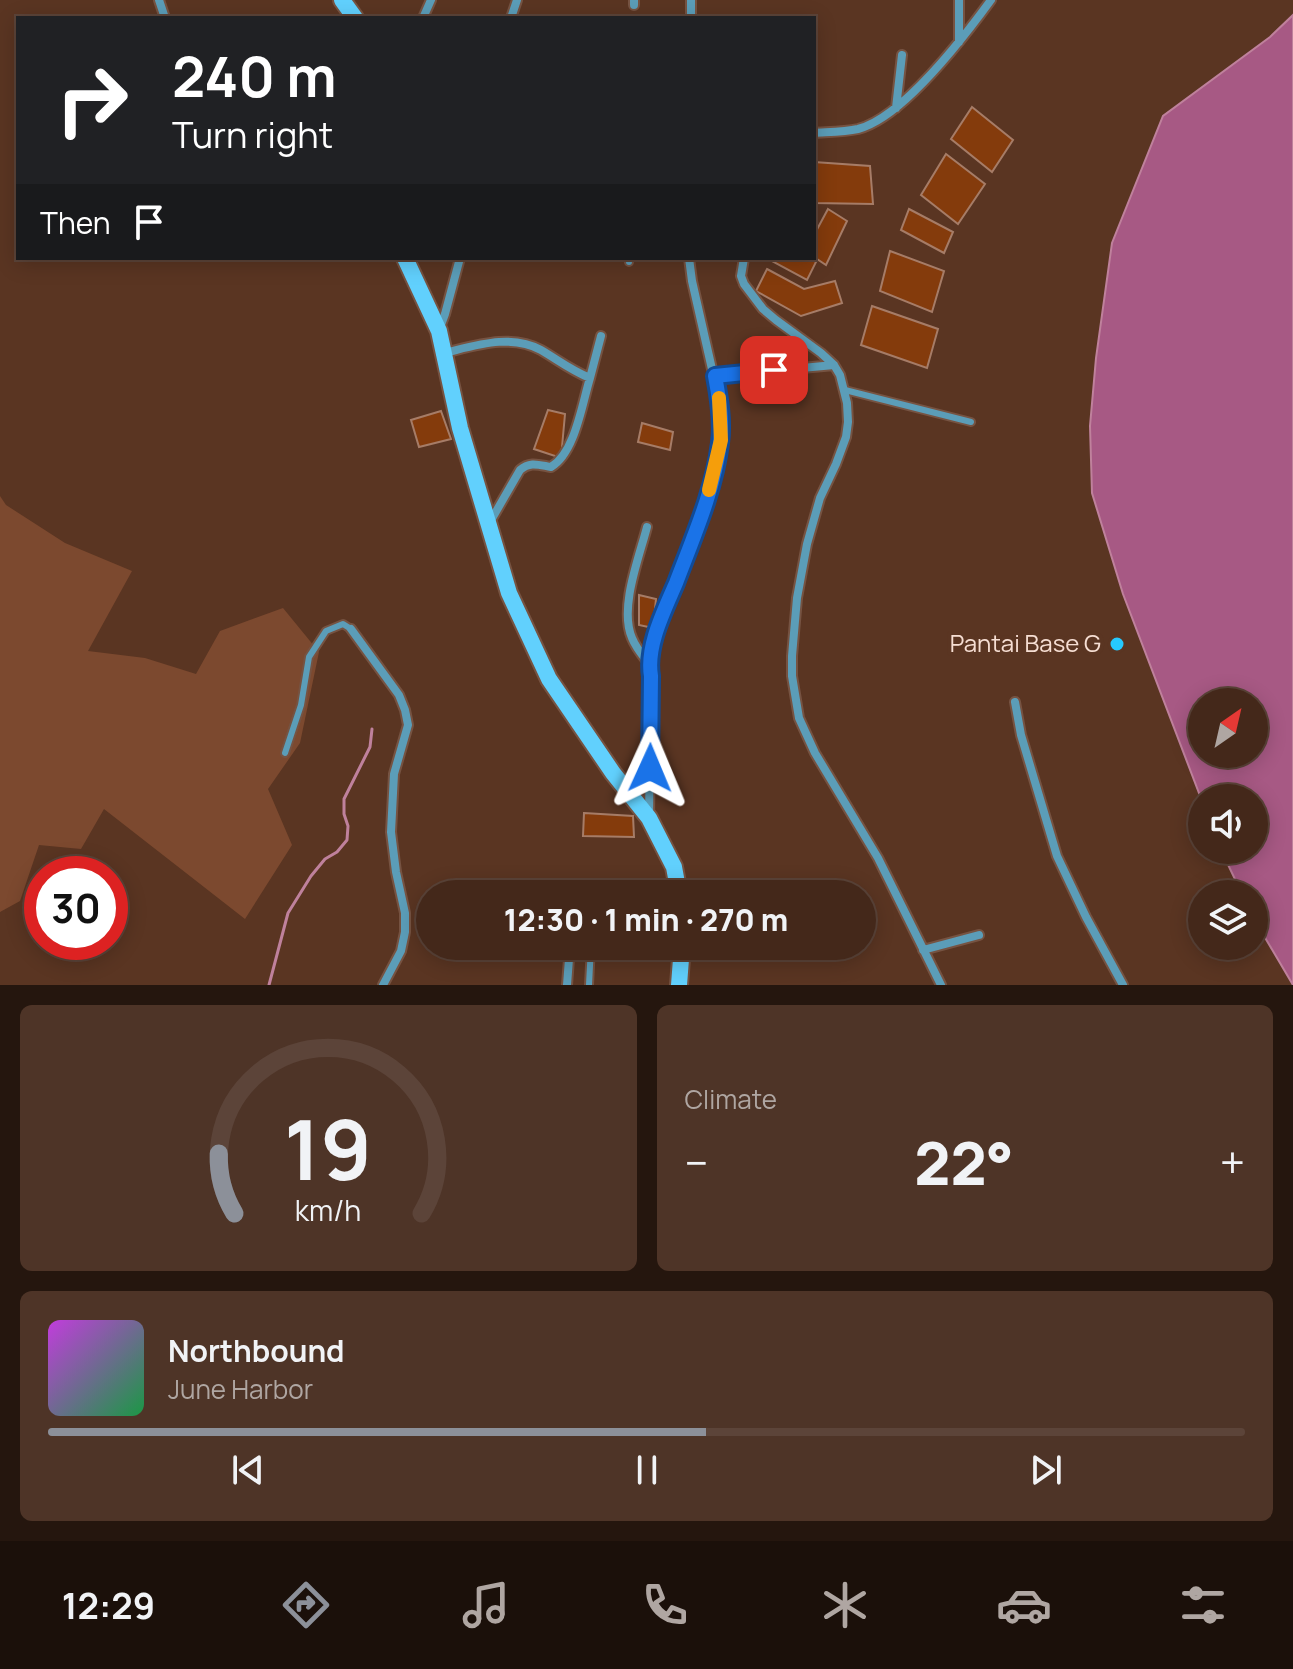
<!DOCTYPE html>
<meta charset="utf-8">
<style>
:root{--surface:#44281a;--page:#4e3427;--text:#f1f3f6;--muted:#afa6a2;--line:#5c4439;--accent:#8c9099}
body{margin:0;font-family:Manrope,sans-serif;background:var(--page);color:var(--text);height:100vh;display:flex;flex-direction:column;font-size:30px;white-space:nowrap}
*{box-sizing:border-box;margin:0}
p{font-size:26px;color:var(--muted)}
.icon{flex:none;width:44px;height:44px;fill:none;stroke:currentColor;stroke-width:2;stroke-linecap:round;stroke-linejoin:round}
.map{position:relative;height:985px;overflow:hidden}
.details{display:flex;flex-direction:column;gap:20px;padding:20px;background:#25160e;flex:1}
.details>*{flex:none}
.banner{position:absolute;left:16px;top:16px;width:800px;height:244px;border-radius:0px;box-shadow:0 4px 20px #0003,0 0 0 2px var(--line);background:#202124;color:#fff;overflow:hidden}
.needle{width:52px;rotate:34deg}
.tools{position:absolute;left:1188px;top:688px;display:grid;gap:16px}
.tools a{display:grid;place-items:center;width:80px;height:80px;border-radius:50%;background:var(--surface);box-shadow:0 4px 20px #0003,0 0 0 2px var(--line);font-size:40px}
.speed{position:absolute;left:24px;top:856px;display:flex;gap:16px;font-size:40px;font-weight:700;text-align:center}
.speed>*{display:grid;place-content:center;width:104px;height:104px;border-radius:50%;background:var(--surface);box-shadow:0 4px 20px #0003,0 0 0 2px var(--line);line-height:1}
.speed .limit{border:12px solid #d22;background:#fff;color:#111}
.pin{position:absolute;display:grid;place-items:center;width:68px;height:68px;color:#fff;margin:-34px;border-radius:16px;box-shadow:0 4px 12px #0006}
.me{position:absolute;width:88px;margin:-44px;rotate:1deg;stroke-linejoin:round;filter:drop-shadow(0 0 6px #0008)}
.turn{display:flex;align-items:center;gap:28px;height:168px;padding:0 24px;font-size:36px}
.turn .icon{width:104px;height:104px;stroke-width:2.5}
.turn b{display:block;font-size:56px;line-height:68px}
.then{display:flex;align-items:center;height:76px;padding:0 24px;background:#0003;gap:16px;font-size:30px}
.big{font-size:60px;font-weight:800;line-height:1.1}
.details .card{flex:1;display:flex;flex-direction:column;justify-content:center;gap:12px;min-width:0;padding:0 28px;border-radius:12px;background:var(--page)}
.details .dial{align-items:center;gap:0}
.dial svg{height:208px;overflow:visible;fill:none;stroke:var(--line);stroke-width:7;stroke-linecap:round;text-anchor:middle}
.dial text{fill:var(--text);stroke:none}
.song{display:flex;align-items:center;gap:24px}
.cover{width:96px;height:96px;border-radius:12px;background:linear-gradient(135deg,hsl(290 70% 55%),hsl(140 70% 35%))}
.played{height:8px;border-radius:4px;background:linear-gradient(90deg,var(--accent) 55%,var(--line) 55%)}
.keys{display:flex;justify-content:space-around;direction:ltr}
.heat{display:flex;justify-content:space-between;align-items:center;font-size:44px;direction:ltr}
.details .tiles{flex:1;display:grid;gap:20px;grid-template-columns:1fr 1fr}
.card:last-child{grid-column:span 2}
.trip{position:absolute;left:416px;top:880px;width:460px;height:80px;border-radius:40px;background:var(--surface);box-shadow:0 4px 20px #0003,0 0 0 2px var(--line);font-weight:800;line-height:80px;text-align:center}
.tabs{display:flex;height:128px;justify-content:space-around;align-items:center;background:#1b100a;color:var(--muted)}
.tabs .icon{width:56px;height:56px}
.tabs .current{color:var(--accent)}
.tabs b{font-size:36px;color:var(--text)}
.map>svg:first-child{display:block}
</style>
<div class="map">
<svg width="1293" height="985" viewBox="0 0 1293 985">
<rect width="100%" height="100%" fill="#5a3522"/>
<!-- green -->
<path fill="#7c492f" d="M0,496L6,505L65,543L132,571L88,651L145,658L196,674L220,631L283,608L319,652L300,743L268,789L292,845L245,919L104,809L81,849L39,845L20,901L0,912Z"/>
<!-- water -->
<path fill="#a75984" stroke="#bf819c" stroke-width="2" fill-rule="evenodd" d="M1293,15V985L1254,919V894H1242L1221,850H1254V798H1202V801L1123,594L1092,493L1090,426L1096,358L1112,243L1163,116L1270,37ZM1202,702H1254V754H1202Z"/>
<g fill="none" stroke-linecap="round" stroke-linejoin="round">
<!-- stream -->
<path stroke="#bf819c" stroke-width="3" d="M269,985L288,913L311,876L325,859L337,852L347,840L348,826L344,814V799L370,747L372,729"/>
</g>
<!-- building -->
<path fill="#843b0c" stroke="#a67c67" stroke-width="2" d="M972,107L1013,140L992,172L951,139Z
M946,154L985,184L958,224L921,195Z
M814,162L870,166L873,204L814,203Z
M828,209L847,221L826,265L814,257V235Z
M909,209L953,232L944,253L901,230Z
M890,251L944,271L932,312L880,291Z
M768,258H809L816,262L807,280L768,259Z
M767,269L804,289L835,281L842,303L801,316L756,291Z
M872,306L938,329L927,368L861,345Z
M548,410L565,414L561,458L534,449Z
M441,411L451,439L419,447L411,420Z
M642,423L673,432L670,450L638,442Z
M639,595L656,599L653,628L639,625Z
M584,813L633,816L634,837L583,836Z"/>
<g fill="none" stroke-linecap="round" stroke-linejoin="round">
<!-- lane casing -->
<g stroke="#765342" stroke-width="10">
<path id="lane" d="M629,258V262
M845,390L971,422
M285,753L301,705L309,657L326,631L343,624L351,629
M589,985L591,946"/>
</g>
<!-- street casing -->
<g stroke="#765342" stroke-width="12">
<path id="street" d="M159,0L165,18
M634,0V5
M691,0V18
M423,18L431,0
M511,18L517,0
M959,42V0
M896,108L902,55
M814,133C828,132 844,132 858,129C902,118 964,37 991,0
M744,258L741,276L744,284L763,309L776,320L821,353L834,365L840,375L847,403L848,422L846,437L836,464L820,498L807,544L797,598L792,656V676L799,718L815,753L878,858L941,985
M439,330L445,314L460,258
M444,353C474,346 511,333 541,350C558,360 572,371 590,378L601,336
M715,376L834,365
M490,522L520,470C530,461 539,465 551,467C575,453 582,404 590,378
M647,527C639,558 619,608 632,638C636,648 643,656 649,664
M351,629L399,695L405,710L408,725L394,774L391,832L396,872L405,913V932L401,951L383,985
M1015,702L1021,735L1057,856L1086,917L1123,985
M649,817L651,676L649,664L656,635L704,506L721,440L719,400L692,281L689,258
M923,950L979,935
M567,985L570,946"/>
</g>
<!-- secondary casing -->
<g stroke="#765342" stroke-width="20">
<path id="secondary" d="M342,0L355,18
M405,258L439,331L460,428L509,593L549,679L613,773L649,818L674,867L679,894
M679,985L682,946"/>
</g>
<!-- lane -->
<use href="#lane" stroke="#5b9db8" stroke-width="6"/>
<!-- street -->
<use href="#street" stroke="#5b9db8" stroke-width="8"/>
<!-- secondary -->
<use href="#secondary" stroke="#61d0fd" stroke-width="16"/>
</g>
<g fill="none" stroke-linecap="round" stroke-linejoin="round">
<!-- route casing -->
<g stroke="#114b97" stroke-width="20">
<path id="route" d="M650,768L651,676C646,646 664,611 676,583C693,538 714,491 720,443C723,421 719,397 715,376L774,370"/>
</g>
<!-- route -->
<use href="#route" stroke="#1a73e8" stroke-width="14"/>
<!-- slow -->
<path stroke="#f59e0b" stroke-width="14" d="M709,490L721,440L719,398"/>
</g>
<!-- markers -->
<circle fill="#26c9fe" stroke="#5a3522" stroke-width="3" cx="1117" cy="644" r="8"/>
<g text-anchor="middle" stroke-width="8" stroke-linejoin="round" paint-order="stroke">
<!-- poi labels -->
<g font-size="24" fill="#f6ded3" stroke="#5a3522" text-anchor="end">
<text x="1101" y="652">Pantai Base G</text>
</g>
</g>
</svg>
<div class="tools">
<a><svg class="needle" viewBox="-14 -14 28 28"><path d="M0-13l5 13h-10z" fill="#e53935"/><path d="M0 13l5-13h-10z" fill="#afa6a2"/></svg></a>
<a><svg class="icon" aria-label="sound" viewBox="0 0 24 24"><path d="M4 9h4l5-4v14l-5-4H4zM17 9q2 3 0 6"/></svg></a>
<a><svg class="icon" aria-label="layers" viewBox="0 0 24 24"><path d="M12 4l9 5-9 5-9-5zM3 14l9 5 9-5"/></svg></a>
</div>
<div class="speed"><div class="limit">30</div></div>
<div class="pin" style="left:774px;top:370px;background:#d93025"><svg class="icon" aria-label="arrive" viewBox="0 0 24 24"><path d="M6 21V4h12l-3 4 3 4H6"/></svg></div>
<svg class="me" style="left:650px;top:768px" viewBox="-20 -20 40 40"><path d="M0-17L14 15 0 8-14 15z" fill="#1a73e8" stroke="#fff" stroke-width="4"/></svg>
<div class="trip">12:30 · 1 min · 270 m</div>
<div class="banner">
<div class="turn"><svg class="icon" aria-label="right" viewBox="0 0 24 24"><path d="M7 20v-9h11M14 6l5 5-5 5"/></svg><div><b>240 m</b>Turn right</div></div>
<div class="then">Then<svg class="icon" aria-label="arrive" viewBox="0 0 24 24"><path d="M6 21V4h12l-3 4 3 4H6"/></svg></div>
</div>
</div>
<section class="details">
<div class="tiles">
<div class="card dial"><svg viewBox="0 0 100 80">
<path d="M14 69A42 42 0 1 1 86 69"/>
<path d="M14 69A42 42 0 0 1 8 46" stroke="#8c9099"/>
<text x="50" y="56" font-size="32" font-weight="700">19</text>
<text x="50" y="72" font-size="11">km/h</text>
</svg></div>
<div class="card"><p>Climate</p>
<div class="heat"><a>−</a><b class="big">22°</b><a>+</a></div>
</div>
<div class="card">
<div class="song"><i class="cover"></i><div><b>Northbound</b><p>June Harbor</p></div></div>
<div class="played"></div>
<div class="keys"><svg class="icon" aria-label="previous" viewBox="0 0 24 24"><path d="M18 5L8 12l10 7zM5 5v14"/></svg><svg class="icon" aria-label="pause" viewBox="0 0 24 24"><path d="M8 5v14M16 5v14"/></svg><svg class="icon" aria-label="next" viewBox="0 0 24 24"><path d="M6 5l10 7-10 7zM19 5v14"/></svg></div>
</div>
</div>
</section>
<nav class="tabs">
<b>12:29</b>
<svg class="icon current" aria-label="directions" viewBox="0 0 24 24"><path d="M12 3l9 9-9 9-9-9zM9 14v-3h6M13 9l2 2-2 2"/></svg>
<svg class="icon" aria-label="music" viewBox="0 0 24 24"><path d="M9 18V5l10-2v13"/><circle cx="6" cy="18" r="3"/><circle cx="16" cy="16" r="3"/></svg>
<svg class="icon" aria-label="phone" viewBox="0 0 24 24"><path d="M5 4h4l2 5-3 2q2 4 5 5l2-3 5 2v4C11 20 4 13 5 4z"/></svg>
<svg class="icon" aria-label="climate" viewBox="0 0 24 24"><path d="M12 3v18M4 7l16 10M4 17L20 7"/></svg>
<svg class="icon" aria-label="car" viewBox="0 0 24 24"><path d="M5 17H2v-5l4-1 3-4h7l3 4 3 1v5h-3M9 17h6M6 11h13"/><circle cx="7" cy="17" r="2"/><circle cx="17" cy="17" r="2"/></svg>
<svg class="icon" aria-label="filters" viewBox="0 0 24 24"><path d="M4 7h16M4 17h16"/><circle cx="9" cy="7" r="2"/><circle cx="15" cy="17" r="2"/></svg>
</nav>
